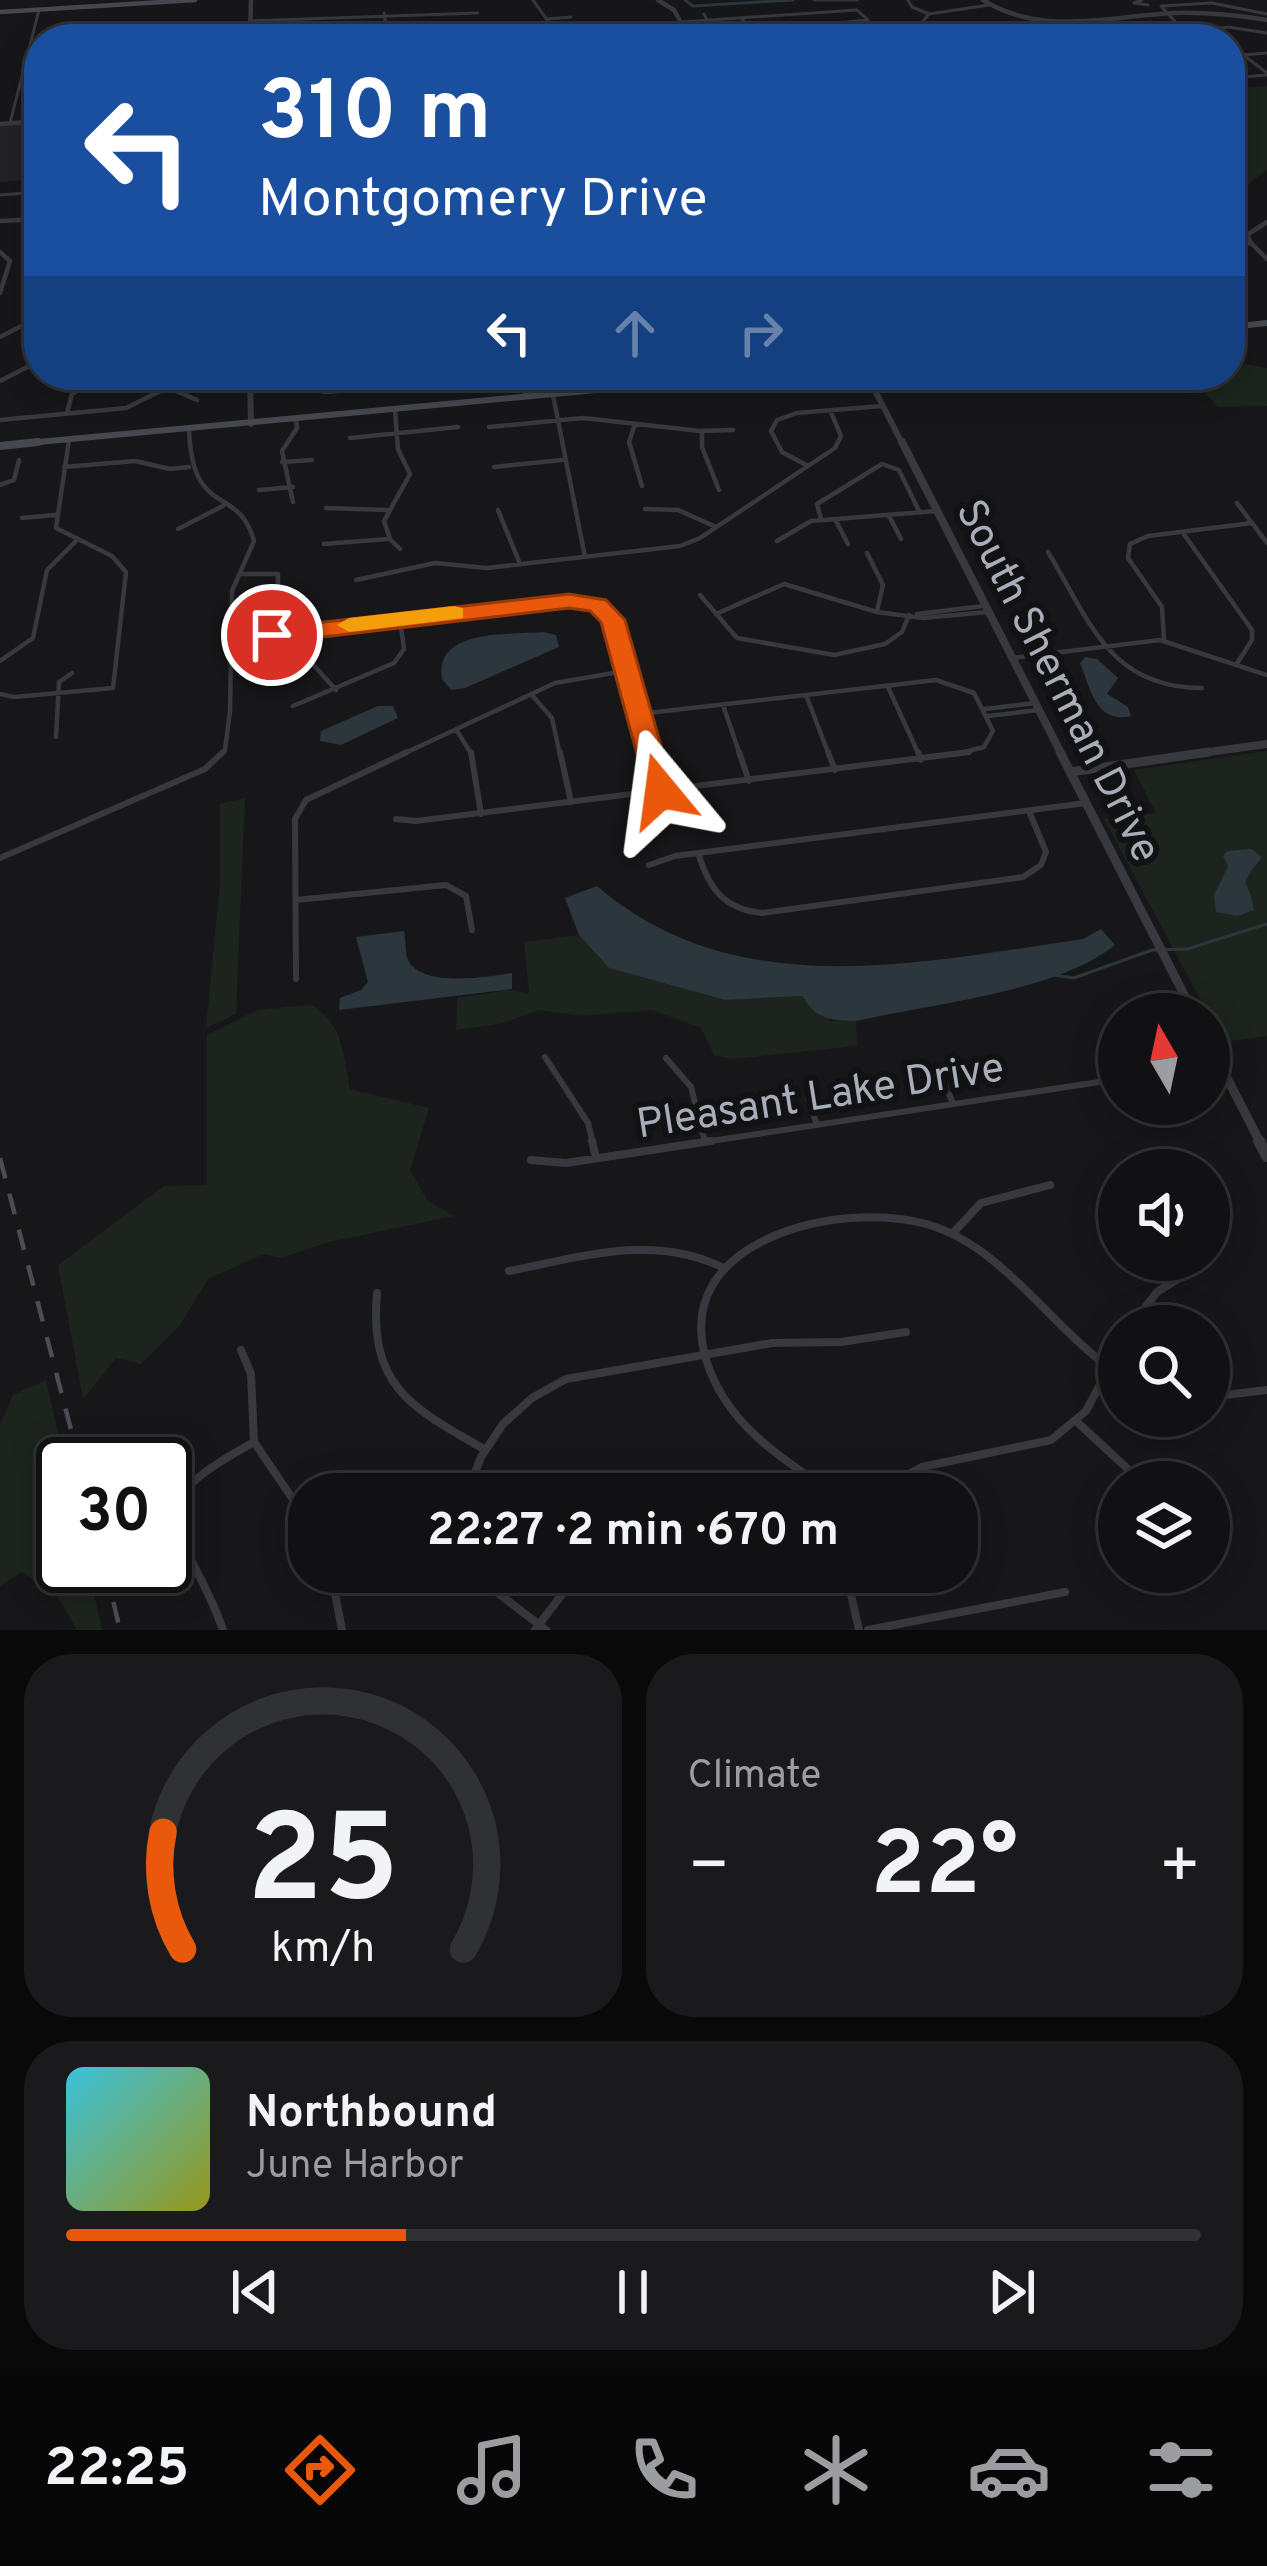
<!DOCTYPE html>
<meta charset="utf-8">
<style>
:root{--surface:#111113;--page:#1a1a1c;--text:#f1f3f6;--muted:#9c9da0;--line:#303133;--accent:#ea580c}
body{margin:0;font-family:Overpass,sans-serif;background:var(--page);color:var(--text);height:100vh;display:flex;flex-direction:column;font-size:45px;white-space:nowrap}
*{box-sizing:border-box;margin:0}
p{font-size:39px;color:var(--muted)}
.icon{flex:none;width:66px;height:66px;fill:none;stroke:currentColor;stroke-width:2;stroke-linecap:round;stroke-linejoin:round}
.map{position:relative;height:1630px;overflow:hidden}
.panel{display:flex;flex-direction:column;gap:24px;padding:24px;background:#09090a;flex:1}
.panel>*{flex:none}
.top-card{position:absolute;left:24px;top:24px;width:1221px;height:366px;border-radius:48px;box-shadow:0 6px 30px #0003,0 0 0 3px var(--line);background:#1a4fa0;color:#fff;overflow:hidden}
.needle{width:78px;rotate:351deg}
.fabs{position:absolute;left:1098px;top:993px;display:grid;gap:24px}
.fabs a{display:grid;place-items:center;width:132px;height:132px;border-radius:50%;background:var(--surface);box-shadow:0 6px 30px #0003,0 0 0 3px var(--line);font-size:60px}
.speed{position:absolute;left:36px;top:1437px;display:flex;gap:24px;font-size:60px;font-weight:700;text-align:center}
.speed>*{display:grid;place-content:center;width:156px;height:156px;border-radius:50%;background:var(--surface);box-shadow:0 6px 30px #0003,0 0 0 3px var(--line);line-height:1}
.speed .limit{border:6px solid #111;border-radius:18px;background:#fff;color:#111}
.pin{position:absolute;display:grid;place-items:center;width:102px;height:102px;color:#fff;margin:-51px;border:6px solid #fff;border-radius:50%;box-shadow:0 3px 12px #0007}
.me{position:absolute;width:132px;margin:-66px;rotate:344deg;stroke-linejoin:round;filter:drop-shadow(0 0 9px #0008)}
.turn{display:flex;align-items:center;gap:42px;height:252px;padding:0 36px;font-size:54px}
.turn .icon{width:156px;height:156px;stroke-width:2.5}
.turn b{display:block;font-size:84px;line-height:102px}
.lanes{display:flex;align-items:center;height:114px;padding:0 36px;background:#0003;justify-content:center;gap:60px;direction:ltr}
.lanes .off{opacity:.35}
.big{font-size:90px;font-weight:700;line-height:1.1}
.panel .card{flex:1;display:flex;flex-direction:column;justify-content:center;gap:18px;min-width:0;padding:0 42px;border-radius:48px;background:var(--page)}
.panel .dial{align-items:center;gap:0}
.dial svg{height:312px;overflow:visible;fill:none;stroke:var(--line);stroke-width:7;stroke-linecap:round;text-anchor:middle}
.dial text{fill:var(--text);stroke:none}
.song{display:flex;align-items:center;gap:36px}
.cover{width:144px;height:144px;border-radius:18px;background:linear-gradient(135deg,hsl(190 70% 55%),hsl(60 70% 35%))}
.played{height:12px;border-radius:6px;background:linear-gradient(90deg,var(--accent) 30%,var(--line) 30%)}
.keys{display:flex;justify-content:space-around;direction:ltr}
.heat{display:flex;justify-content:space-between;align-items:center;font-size:66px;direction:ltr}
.panel .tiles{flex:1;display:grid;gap:24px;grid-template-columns:1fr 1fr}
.card:last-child{grid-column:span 2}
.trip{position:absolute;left:288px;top:1473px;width:690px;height:120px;border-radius:48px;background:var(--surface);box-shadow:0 6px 30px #0003,0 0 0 3px var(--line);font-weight:700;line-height:120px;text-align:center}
.tabs{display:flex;height:192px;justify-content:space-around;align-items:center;background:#070708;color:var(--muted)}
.tabs .icon{width:84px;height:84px}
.tabs .active{color:var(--accent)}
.tabs b{font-size:54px;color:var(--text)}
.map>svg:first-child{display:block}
</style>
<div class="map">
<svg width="1267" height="1630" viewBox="0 0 1267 1630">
<rect width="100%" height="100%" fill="#171719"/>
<!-- built -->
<path fill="#232326" d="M36,123L24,180L0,182V126Z"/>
<!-- green -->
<path fill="#1c241d" d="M1267,86V170L1230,197V89Z
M1230,361L1267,368V406L1218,407L1189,375H1230Z
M1267,751V1036L1223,1042L1104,819L1156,813L1134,770Z
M245,798L236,1014L206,1028L220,882V804Z
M579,935L609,968L725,1000L804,996L831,1021H856L857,1046L732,1059L714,1055L701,1028L652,1010L581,1016L539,1010L500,1024L456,1030L457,998L507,990L529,993L524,942Z
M310,1005C343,1021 343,1055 350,1089L429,1108L410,1170L428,1201L454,1216L329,1242L281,1258L264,1254L208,1279L180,1325L141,1364L116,1358L83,1399L58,1265L164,1186L207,1185V1035L257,1010Z
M46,1380L65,1464L63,1566H88L102,1630H77L56,1594L21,1572L0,1586V1425L13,1395Z"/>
<!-- water -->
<path fill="#2c373d" d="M544,632L556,635L559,647L465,688L451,690L442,679C433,628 512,635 544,632Z
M1085,657L1097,659L1118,678L1107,694L1128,707L1131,716C1096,724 1091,690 1080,663Z
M378,706H393L398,718L341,745L320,741L321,731Z
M1251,849L1262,857C1236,892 1248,873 1254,910L1238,916L1216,912L1214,895L1228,866L1223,856L1227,851Z
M597,886C735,1005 918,963 1083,939L1101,929L1115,945C1057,992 931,1004 856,1021C833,1021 814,1019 803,996L725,1000L609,968L579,935L565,898Z
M404,931C406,939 405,953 408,960C421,988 490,977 512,973V989L339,1010L340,998L361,990L368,982L356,937Z"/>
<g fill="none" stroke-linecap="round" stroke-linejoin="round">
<!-- stream -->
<path stroke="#2c373d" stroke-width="3" d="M685,0L693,6L793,0
M814,0H857
M1054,975L1074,978L1152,950L1187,949L1267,924"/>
<!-- minor-far3 -->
<path stroke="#38393e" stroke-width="3" d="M533,0L550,24L578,39
M908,0L912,7L929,14
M1142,0L1134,3L1148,5
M384,13L388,39
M704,14L716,36
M929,14L989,5
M929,14L923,21L937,39
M741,18L748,26L764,30L868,20
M546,19L571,17
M250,21L478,13
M681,22L857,10L868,20
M1201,31L1228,27L1267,33
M904,33L1008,29L1096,39
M160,39L250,33
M394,39L412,38
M848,39L870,36
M1218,39L1178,25L1161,6L1212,3L1267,14
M1230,45L1267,73
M1230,56L1267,53
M1230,78L1267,75
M10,123L39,10
M0,195L39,192"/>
<!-- minor-far2 -->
<path stroke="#38393e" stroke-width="4.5" d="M0,221L39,219
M1251,243L1247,235L1267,222
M1251,243L1267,259
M1230,244L1251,243
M0,252L10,261L0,293
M1230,304L1245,301
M0,337L39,317
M296,375L303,387L326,392L512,375
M520,375L526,397
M0,381L39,361
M169,388L197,400
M553,395L585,557
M395,410L398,449L410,474L384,521L390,539L400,549
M67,413L72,394L103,375
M0,420L126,408L193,375
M635,424L629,442L642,486
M489,427L583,418L700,431L733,430
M189,429C192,520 238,483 254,541L232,591L230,711L225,750L219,755
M702,431V447L719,490
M350,438L458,427
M282,462L312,460
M808,466L782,452L771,431L777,420L797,413L882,406
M64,467L135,461L170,469L189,467
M494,467L562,460
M0,485L14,480L19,460
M259,490L293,487
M293,502L282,451L297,428L296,419
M1237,503L1267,543
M326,508L387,510
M645,509L678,510L716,527
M498,510L520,564
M889,516L901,539
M22,518L55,515
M821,519L817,504L882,464L899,470L920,513
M836,521L848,544
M178,529L223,506
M1183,533L1252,630V640L1236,665
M777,541L811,521L936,511
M324,544L388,539
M1048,552C1090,621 1109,688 1202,688
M867,553L883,585L877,611
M239,574H278V604
M356,580L435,563L487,568L680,546L700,538L835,448L841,436L830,410
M700,595L737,638L834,655L885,644L902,632L909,615
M716,614L784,584L877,612L923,618L987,612
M917,614L984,606
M305,630L309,660L336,690
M264,638L567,601L597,605L613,620L651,755
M1164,640L1162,607L1128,558L1130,544L1148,536L1252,523
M1012,658L1160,640L1267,675
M0,661L33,638L47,570L76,541
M888,687L919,755
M0,694L14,697L113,688L126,572L112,556L56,528L69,440
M531,694L552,718L560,755
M806,695L829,755
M723,705L740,755
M293,706L394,663L404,649L400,619
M985,709L1035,703
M639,714L936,680L974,693L993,731L984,747L953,755
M988,716L1038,710
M456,729L472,755
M56,737L59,682L72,673
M401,755L555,683L625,671"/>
<!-- minor-far1 -->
<path stroke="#38393e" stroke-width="6" d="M471,752L481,814
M560,752L571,802
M650,752L661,791
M739,752L749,781
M828,752L835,770
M918,752L921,760
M396,819L416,821L969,752
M698,853C709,888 723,909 762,913L1023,877L1041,865L1046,852L1029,811
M0,858L205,769L223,752
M649,865L675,856L1086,803
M296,900L446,885L466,896L472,930
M296,979L295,819L306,800L407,752
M545,1057L588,1123L593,1144
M666,1058L691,1087L705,1142
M943,1078L953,1104
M808,1098L817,1125
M691,1144L1119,1079"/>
<!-- minor -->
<path stroke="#38393e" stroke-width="8" d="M592,1141L596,1158
M531,1160L566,1163L711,1141
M952,1234L981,1203L1050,1185
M509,1271C582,1257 654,1233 724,1268
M377,1293C369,1386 410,1407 484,1449
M1131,1326L1157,1292L1187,1273
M241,1350L251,1374L254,1442L309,1523
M1209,1397L1267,1390
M1077,1422L1142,1482
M467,1494L481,1457L503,1424L532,1398L566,1379L772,1343L841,1342L906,1332
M836,1494C782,1459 725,1424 706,1359C670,1239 841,1200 926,1224C1005,1246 1052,1331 1119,1374
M872,1494L922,1467L1051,1440L1086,1411L1119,1349
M331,1572L342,1630
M482,1572L499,1594L546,1630
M846,1572L859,1630
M223,1630C185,1520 122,1515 254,1442
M535,1630L579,1572
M868,1630L1065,1592"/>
<!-- tertiary-far4 -->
<path stroke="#38393e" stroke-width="4.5" d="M658,0L674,10L690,39
M983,0C1042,37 1109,16 1174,13C1205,12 1236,15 1267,20
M250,39L251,0
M0,124L39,121"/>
<!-- tertiary-far3 -->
<path stroke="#38393e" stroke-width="6" d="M250,375L251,424
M867,375L903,445"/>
<!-- tertiary-far2 -->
<path stroke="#38393e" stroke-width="8" d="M902,442L1062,755
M1187,755L1267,744"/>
<!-- tertiary-far1 -->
<path stroke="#38393e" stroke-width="9" d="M1060,752L1194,1014
M1070,772L1209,752
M1209,1043L1261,1144"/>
<!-- tertiary -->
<path stroke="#38393e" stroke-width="12" d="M1259,1141L1267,1156"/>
<!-- secondary-far2 -->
<path stroke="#45484e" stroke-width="4.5" d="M0,12L195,0"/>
<!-- secondary-far1 -->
<path stroke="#45484e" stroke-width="6" d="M1230,327L1267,323
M6,445L758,375"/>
<!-- secondary -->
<path stroke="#45484e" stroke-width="8" d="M0,446L38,442"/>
<!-- rail -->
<path stroke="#4a4d53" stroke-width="4.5" stroke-dasharray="21 16" stroke-linecap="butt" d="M0,1158L80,1464
M105,1566L120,1630"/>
</g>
<!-- route -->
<path fill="#ea580c" stroke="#983908" stroke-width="3" d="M569,594L606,600L625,620L674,791L670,798L661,801L647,791L601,622L590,611L569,608L272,643L260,635L272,628Z"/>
<!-- slow -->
<path fill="#f59e0b" d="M454,606L463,608V618L349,632L337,625L349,618Z"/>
<g text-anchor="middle" stroke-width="12" stroke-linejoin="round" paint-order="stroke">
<!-- street labels -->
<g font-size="42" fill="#a8aeb9" stroke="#121214">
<text transform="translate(1060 680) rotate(63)" y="15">South Sherman Drive</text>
<text transform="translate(820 1094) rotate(-9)" y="15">Pleasant Lake Drive</text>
</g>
</g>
</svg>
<div class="fabs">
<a><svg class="needle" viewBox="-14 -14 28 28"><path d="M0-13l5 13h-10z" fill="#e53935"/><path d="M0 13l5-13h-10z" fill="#9c9da0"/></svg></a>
<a><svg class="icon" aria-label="sound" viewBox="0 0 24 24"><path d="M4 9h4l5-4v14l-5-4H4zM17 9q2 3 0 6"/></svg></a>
<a><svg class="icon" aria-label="search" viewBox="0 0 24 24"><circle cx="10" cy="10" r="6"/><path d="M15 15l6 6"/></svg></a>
<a><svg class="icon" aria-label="layers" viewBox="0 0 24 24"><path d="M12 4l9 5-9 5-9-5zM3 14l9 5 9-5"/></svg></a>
</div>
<div class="speed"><div class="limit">30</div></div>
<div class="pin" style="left:272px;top:635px;background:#d93025"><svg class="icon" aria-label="arrive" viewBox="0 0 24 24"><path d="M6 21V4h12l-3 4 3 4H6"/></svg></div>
<svg class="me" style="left:661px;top:791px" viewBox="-20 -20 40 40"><path d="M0-17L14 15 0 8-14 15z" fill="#ea580c" stroke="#fff" stroke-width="4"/></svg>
<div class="trip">22:27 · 2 min · 670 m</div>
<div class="top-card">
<div class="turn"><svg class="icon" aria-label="left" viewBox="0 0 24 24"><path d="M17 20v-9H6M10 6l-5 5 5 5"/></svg><div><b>310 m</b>Montgomery Drive</div></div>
<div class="lanes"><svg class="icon" aria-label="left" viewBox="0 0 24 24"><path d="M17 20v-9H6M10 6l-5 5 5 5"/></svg><svg class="icon off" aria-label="ahead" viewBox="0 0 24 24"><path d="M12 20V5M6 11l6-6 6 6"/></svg><svg class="icon off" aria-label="right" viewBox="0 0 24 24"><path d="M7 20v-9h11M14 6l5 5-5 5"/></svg></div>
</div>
</div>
<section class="panel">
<div class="tiles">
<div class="card dial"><svg viewBox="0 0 100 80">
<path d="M14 69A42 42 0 1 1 86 69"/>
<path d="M14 69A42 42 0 0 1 9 39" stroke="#ea580c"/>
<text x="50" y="56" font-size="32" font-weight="700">25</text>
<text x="50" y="72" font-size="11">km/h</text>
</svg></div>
<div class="card"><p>Climate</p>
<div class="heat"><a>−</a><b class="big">22°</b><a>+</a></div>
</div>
<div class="card">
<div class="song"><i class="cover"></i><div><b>Northbound</b><p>June Harbor</p></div></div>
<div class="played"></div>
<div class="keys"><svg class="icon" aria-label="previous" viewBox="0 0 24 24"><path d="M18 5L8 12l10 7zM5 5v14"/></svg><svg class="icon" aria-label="pause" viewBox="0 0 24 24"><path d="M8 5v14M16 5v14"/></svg><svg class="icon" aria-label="next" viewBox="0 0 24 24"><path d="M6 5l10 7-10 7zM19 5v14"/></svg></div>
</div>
</div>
</section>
<nav class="tabs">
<b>22:25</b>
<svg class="icon active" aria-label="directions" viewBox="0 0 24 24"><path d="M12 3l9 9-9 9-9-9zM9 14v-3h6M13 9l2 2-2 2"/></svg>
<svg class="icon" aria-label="music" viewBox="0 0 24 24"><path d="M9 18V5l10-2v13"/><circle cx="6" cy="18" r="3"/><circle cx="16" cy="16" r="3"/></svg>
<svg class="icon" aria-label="phone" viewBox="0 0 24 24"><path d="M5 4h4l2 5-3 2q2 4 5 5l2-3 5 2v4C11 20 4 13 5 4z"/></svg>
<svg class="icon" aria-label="climate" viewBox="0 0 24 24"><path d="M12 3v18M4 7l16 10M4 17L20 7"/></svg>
<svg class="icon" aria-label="car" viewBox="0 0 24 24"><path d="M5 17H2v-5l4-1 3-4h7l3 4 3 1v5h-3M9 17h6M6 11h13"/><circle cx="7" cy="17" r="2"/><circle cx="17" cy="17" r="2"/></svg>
<svg class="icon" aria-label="filters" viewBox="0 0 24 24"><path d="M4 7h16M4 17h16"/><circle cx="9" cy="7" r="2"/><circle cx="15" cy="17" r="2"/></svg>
</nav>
